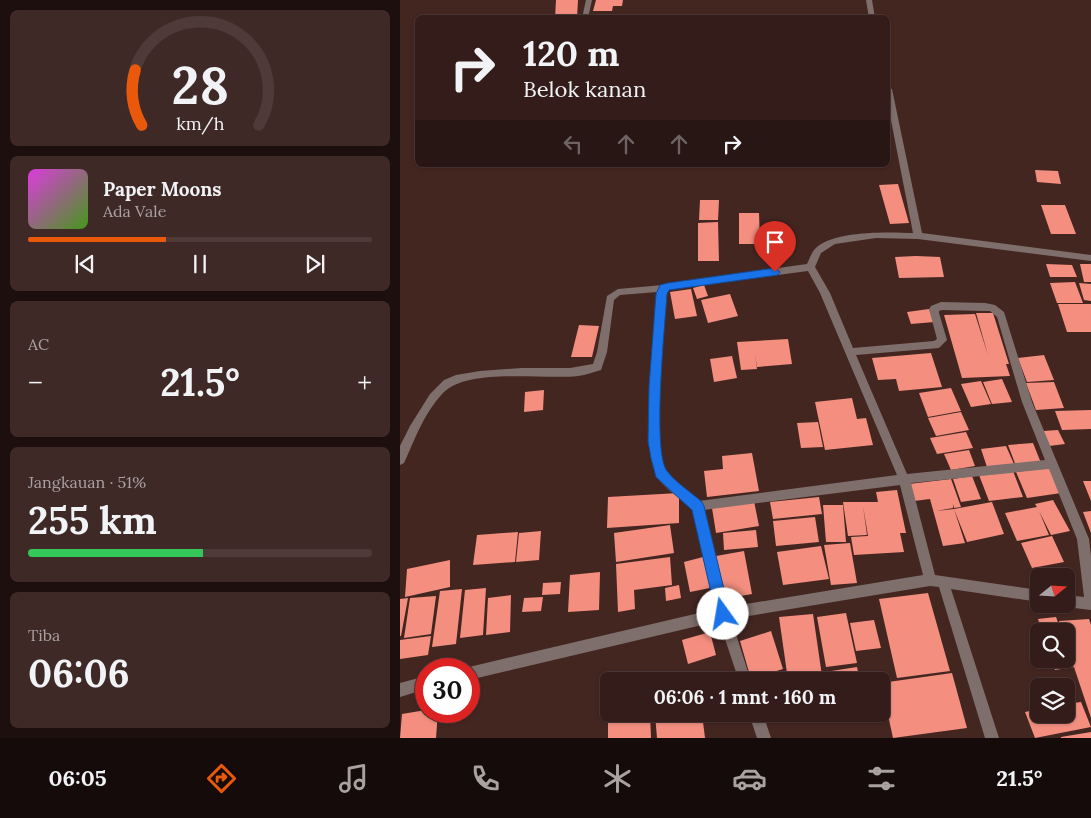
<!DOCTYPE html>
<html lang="id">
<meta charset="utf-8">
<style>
:root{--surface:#331c19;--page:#3e2926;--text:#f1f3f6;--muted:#a9a1a2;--line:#4e3a38;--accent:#ea580c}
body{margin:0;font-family:Lora,serif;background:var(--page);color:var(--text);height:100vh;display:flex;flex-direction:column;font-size:19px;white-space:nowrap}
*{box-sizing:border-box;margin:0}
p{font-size:16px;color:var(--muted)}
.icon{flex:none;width:28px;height:28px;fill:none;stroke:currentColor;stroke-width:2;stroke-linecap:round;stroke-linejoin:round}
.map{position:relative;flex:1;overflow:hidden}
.panel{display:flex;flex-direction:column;gap:10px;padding:10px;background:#1c0f0e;width:400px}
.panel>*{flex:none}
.hud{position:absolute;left:15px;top:15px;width:475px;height:152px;border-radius:8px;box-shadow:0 1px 4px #0004,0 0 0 1px var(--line);background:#331c19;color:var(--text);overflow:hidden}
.needle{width:32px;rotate:72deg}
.tools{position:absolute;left:630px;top:568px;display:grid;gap:10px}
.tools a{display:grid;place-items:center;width:45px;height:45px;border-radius:8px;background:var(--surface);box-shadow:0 1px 4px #0004,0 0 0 1px var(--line);font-size:25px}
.speed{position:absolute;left:15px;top:658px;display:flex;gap:10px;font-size:25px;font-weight:700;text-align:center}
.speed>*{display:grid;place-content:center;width:65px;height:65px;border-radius:50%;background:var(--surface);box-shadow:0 1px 4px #0004,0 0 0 1px var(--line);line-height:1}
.speed .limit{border:8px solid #d22;background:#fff;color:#111}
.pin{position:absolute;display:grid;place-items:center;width:42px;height:42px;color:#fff;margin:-51px -21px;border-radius:50% 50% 50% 0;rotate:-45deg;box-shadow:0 0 5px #0007}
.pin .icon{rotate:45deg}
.me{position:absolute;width:55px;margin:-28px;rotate:347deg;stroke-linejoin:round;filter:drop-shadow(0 0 4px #0008)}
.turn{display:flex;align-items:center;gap:18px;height:105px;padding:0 25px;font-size:22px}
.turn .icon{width:65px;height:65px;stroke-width:2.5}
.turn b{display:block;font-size:35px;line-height:42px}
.lanes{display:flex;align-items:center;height:48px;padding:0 25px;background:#0003;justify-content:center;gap:25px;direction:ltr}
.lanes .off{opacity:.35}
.big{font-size:38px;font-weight:800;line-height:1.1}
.panel .widget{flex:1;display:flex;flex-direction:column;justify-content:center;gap:8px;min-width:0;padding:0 18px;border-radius:8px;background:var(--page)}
.panel .dial{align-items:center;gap:0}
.dial svg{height:130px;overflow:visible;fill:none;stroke:var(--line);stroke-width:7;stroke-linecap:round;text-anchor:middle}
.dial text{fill:var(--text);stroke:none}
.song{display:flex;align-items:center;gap:15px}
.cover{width:60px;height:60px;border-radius:8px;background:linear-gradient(135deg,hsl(300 70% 55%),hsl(100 70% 35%))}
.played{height:5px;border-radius:2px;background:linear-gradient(90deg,var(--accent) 40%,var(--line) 40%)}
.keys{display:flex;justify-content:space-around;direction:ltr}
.heat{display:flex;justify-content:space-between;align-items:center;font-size:28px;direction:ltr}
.charge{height:8px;border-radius:4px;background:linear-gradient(90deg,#34c759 51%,var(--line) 0)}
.trip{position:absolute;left:200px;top:672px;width:290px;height:50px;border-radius:8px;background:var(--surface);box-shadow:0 1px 4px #0004,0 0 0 1px var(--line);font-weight:800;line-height:50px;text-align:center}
.dock{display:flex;height:80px;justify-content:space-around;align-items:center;background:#140b0a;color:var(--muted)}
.dock .icon{width:35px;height:35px}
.dock .on{color:var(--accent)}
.dock b{font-size:22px;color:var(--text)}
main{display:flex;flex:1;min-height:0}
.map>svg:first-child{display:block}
</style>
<main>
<section class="panel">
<div class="widget dial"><svg viewBox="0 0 100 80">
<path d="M14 69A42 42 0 1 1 86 69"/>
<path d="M14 69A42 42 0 0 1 10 35" stroke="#ea580c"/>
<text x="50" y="56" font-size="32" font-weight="700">28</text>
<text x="50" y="72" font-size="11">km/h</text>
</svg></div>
<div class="widget">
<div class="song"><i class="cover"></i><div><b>Paper Moons</b><p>Ada Vale</p></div></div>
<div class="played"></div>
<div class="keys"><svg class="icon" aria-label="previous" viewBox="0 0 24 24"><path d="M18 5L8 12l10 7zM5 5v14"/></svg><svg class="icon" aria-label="pause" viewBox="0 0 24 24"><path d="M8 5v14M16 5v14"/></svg><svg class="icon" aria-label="next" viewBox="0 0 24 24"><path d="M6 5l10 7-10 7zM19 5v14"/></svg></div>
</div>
<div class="widget"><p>AC</p>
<div class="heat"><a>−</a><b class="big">21.5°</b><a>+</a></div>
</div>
<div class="widget"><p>Jangkauan · 51%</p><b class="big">255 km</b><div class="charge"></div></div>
<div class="widget"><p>Tiba</p><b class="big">06:06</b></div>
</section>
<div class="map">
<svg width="691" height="738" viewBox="0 0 691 738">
<rect width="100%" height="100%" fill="#442621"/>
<!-- building -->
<path fill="#f48f80" d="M156,0H178L177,18H155Z
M196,0H223L222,6H213L212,11H193Z
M635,170L658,171L661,184L637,182Z
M498,184L509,223L490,224L479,185Z
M300,200H319L318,220H299Z
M641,205H665L676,234H651Z
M339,213H359L360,244H339Z
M318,222L319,261H298V223Z
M516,256L540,257L544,277L499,278L495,257Z
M646,264L672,265L677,277H650Z
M680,264H691V282H684Z
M675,282L683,303H657L650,283Z
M679,283L691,284V301L684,300Z
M304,285L308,296L297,299L293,288Z
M291,289L297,316L275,319L270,292Z
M330,294L338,316L308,323L301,300Z
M658,304H691V332H667Z
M529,309L534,322L511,324L507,312Z
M576,313H593L609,364H606L610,376L562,378L544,315L575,314L588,355Z
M179,325L199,326L192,357H171Z
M388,339L392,364L357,367L355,354L357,369L341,370L337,342Z
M531,353L542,387L499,391L496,379L478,380L472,358Z
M644,355L654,380L627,382L618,358Z
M332,356L337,378L314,382L310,359Z
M602,379L612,402L592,404L583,382Z
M581,381L591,404L571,407L561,384Z
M654,382L664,408L636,410L626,383Z
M551,388L561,411L528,417L519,393Z
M144,390L143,410L124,412L125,392Z
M452,398L457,419L466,418L473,445L425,450L415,402Z
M691,410V429L662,430L655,411Z
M561,412L569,430L536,436L528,418Z
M418,422L423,447L401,448L397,423Z
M658,430L665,444L649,446L643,431Z
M566,432L573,448L537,454L530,438Z
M633,443L641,463L616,466L608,445Z
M606,446L614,464L587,467L581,449Z
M569,450L575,466L551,470L544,454Z
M352,453L359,491L307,497L304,471L323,469L322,456Z
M649,468L661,493L627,498L616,472Z
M613,471L623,497L589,501L579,475Z
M572,476L581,499L561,502L553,479Z
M551,479L561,507L554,508L553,504V508L536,511L554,509L565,543L543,546L530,499L514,501L509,484Z
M683,481H691V501Z
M497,490L506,533H500L504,552L454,555L451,537L468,536L463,506L467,535L448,536L443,502H478L476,492Z
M279,493V523L207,528L208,497Z
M419,497L422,514L373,519L370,502Z
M653,500L670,531L651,535L639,511L649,535L617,541L605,513L637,507L635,504Z
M354,501L359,526L316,533L312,508Z
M592,502L604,534L567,542L554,509Z
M423,505H443L446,542H426Z
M691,511V533L683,512Z
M415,517L419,542L376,546L373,521Z
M270,525L274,553L216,562L214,533Z
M356,530L358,547L324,550L323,533Z
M141,531L139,560L116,562L119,533Z
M118,532L115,562L73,565L77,535Z
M652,536L664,562L632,568L621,543Z
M450,543L457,583L431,585L424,545Z
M421,546L429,579L383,585L377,552Z
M344,551L352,594L323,599L316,556Z
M270,557L272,585L234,590L235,609L218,612L216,564Z
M303,557L310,588L290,592L284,562Z
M50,560V587L5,597L7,569Z
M200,572L199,610L168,612L170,575Z
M161,582L160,594L142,595L143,583Z
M279,585L281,598L266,601L265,588Z
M86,588L83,635L60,638L65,590Z
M62,589L56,644L32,647L40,591Z
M528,593L550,671L497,678L479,599Z
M111,595L110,632L86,635L88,598Z
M36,596L31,634L4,638L10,598Z
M143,597L141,611L122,612L124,598Z
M8,598L1,636H0V599Z
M446,613L457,663L426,667L417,617Z
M413,614L422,676L388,680L379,617Z
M656,617L661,631H642L638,619Z
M689,619L691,625V718L674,667L655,670L651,659H666L667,647L672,661L666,643V631H662L659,621Z
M474,620L481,648L456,651L450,623Z
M371,631L383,669L351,679L340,641Z
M310,632L316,655L288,664L282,640Z
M31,636L28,655L0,659V640Z
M457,667L460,681H427L425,672Z
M552,673L567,728L493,738L481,683Z
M681,702L691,727L635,738L625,712L639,709V714H666V704Z
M26,710L38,711L36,738H0L2,714Z
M240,714H250L251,738H208V719Z
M255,714H302L305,738H257Z
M691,732V738H661V737Z"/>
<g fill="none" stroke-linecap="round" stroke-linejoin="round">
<!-- lane -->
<path fill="#7f6f6c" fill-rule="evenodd" d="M186,0H192L188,18H182Z"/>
<!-- street -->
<path fill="#7f6f6c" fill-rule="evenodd" d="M466,0H472L475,18H469Z
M488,87L492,89L522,233L691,255V261L518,239L476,238L435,244L421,253L415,267L430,293L453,348L534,341L537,339L529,309L531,306L541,302L585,303L595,305L604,312L632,402L689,539L691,556V610L666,607L661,604H666V595L684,597L677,539L649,469L511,483L535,575L639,590V602L551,589L599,738H585L539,587L530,586L331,619L351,681H339L319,621L69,680V669H66L69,667L316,609L292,509L269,490L260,481L255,473L251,459L249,438V384L257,292L220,295L214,300L207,352L201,370C193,372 186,375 178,376C143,380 68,367 43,393C24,413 15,439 4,463L0,465V446L10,426L30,394L44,380L56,375L80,371L122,368H170L193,364L197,352L207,296L218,289L263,285L268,283L407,264C409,260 411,254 414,250C430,230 489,232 513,233L488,105ZM408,271L420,293L497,475L299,501C288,492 274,484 267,473C250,445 262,327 266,292L270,289ZM542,310L585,311H590L597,317L622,402L645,460L507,474L456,355L539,348L547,340L539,313V311ZM500,485L523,575L328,607L304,510Z
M26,676V689L0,697V683Z
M349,714H363L371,738H357Z"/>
</g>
<!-- route -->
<path fill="#1a73e8" stroke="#114b97" d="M375,268L380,272L378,275L269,290L267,294C265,324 252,452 267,471C276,483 291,492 302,502L304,506L330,614L328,619L323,621L318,619L316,614L292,510L256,477L251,458L248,441L249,387L256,294L260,285L268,283Z"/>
</svg>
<div class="tools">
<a><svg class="needle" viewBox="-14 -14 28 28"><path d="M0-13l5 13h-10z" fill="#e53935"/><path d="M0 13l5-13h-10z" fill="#a9a1a2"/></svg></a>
<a><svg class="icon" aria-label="search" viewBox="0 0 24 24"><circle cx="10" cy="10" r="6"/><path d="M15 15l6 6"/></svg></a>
<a><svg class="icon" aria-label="layers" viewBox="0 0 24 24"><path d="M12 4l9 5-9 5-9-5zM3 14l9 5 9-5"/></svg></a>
</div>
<div class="speed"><div class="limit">30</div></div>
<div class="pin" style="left:375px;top:272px;background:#d93025"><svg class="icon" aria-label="arrive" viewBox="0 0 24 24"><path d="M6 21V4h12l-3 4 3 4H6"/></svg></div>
<svg class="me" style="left:323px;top:614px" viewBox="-20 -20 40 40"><circle r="19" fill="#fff"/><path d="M0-13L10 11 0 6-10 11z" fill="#1a73e8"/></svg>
<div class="trip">06:06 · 1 mnt · 160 m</div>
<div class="hud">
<div class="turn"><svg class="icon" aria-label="right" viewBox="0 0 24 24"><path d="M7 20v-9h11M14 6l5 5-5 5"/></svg><div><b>120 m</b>Belok kanan</div></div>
<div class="lanes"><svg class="icon off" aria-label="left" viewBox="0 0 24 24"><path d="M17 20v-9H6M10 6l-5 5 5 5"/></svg><svg class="icon off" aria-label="ahead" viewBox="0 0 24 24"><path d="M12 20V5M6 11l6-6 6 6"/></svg><svg class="icon off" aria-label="ahead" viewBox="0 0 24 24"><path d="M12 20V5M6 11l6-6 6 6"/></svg><svg class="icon" aria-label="right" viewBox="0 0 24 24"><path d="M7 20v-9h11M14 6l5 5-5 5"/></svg></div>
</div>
</div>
</main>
<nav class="dock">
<b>06:05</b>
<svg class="icon on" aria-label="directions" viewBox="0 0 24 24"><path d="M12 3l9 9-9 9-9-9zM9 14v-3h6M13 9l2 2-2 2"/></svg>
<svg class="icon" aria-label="music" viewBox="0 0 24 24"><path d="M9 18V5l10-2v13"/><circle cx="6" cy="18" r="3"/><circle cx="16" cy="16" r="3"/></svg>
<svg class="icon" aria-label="phone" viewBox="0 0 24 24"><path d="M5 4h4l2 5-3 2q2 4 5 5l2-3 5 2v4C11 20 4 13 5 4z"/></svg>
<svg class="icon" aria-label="climate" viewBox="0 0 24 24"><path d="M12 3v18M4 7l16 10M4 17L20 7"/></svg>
<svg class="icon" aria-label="car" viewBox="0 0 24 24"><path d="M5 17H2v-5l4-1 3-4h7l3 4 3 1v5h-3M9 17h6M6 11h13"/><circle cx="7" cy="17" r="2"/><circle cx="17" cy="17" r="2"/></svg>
<svg class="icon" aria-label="filters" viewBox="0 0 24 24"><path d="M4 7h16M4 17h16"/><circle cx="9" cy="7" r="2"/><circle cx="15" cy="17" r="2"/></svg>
<b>21.5°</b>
</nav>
